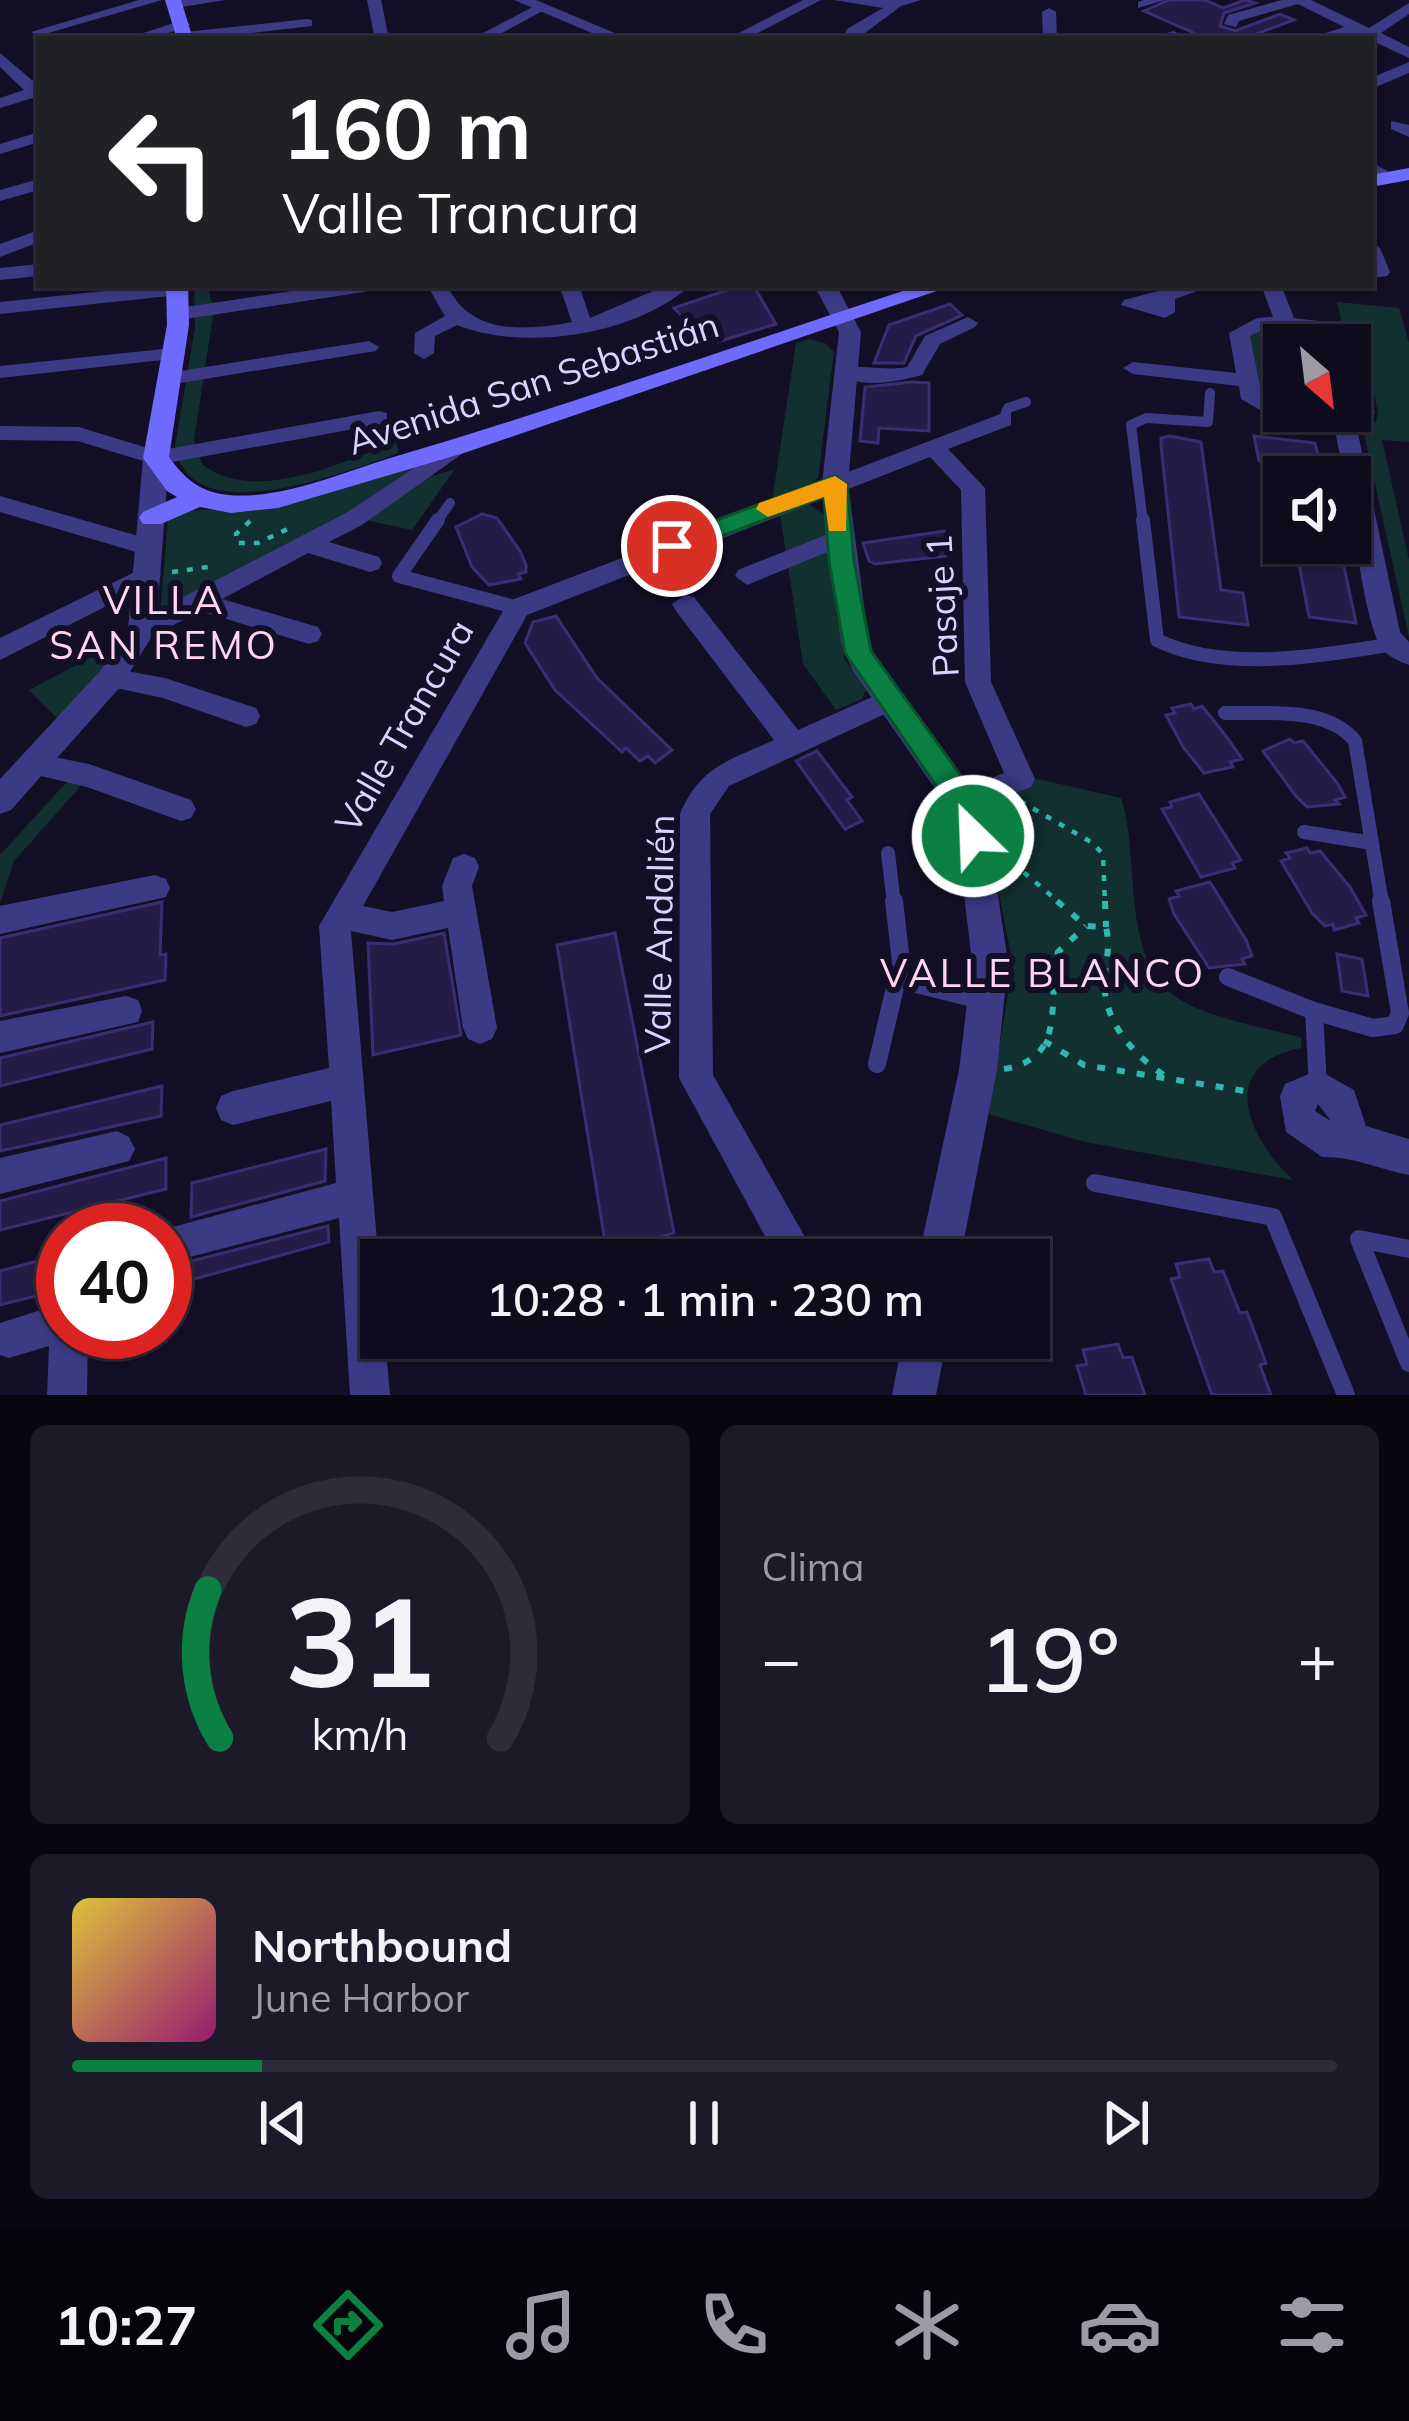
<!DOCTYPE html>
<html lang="es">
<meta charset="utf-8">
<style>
:root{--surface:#0e0b1c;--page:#1c1929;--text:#f1f3f6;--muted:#9b9ba3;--line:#2e2b3b;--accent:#0b8043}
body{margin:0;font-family:Mulish,sans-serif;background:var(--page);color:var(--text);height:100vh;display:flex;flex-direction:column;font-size:45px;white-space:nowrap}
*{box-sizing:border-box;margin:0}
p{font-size:39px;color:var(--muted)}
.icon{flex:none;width:66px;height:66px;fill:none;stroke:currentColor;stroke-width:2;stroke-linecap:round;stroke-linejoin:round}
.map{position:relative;height:1395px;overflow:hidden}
.details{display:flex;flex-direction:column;gap:30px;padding:30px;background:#08060f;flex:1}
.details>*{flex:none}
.guide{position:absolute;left:36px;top:36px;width:1338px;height:252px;border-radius:0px;box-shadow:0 3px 9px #0004,0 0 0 3px var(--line);background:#202124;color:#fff;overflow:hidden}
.needle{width:78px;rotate:152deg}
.buttons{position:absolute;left:1263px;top:324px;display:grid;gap:24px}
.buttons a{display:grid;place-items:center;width:108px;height:108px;border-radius:0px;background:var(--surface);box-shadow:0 3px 9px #0004,0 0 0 3px var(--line);font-size:60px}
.speed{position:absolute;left:36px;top:1203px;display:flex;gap:24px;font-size:60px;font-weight:700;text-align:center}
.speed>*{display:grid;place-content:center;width:156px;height:156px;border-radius:50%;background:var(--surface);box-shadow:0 3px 9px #0004,0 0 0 3px var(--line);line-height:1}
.speed .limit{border:18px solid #d22;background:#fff;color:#111}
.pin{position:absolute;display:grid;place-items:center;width:102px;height:102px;color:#fff;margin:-51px;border:6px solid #fff;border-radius:50%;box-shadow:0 3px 12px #0007}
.me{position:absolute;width:132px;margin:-66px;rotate:336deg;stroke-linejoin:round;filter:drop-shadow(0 0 9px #0008)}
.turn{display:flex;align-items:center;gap:42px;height:252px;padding:0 48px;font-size:54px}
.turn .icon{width:156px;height:156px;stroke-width:2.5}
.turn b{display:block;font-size:84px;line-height:102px}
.big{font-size:90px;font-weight:600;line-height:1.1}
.details .widget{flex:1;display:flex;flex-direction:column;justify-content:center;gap:18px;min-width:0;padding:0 42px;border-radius:18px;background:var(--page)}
.details .dial{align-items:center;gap:0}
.dial svg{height:312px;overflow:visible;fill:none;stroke:var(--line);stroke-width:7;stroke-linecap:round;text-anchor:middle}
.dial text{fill:var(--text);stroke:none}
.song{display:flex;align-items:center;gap:36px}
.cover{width:144px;height:144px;border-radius:18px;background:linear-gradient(135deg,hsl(50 70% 55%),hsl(320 70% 35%))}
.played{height:12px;border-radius:6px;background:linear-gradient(90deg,var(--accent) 15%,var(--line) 15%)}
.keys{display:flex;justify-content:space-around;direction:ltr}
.heat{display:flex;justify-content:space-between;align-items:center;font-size:66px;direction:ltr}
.details .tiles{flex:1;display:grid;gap:30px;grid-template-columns:1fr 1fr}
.widget:last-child{grid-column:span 2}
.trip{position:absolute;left:360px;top:1239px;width:690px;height:120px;border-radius:0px;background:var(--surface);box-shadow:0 3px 9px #0004,0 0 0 3px var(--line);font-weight:600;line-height:120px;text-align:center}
.dock{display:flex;height:192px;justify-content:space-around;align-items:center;background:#06040b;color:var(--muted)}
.dock .icon{width:84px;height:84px}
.dock .active{color:var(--accent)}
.dock b{font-size:54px;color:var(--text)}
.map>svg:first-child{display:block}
</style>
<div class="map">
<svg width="1409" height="1395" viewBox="0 0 1409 1395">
<rect width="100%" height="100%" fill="#130f26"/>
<!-- green -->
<path fill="#12302f" d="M194,285H208L211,302L215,303L194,440L202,464C255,506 343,461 397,442L398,453C349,471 188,535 175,446L195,328Z
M1337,302L1399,308L1409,343V442L1382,440L1409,560V637L1363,430L1376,421L1378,413L1363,342L1342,323Z
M1268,327L1329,333L1344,345H1284V404L1262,397L1247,335Z
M809,339L825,343L834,352L818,478L806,489L772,501L796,343Z
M432,460L379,498L160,614L168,519C204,501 228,516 268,507C323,496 378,476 432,460Z
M455,469L412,530L365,520L429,477Z
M810,505L825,515L844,658L866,690L862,699L836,710L803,664L780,514Z
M139,632L63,724L29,690Z
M74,774L87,779L14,861L0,903V855Z
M1038,779L1121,798C1142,860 1117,968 1186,1003C1220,1021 1265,1027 1302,1038L1301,1048C1216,1065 1247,1137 1293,1180L1085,1142L988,1114L1013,965L982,807L988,800Z"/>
<!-- building -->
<path fill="#241b47" stroke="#3b2d73" stroke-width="3" d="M1169,0H1205L1223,8L1245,0L1255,3L1224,13L1220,26L1235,31L1280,14L1294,20L1243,39H1208L1144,11Z
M742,285H753L776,324L717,342L705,330L698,333L674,308Z
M950,304L962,315L916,336L904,363H874L889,325Z
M912,382L929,383V431L879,428L878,443L860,441L865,387Z
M1170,436L1201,442L1221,590L1243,593L1248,625L1179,617L1161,445V438Z
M1254,436L1315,443L1321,468L1310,467L1313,477H1282L1279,464L1259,461Z
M482,514L497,518L520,551L526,565V572L518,574L521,579L489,585L472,567L456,527Z
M944,531L957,551L954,555L875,564L869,561L863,543Z
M1295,543H1339L1356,623L1309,617Z
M556,616L597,678L672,750L655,763L648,756L640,761L626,748L622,752L555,690L525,643L533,622Z
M1191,704L1194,709L1202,706L1226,736L1242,759L1230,762L1233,767L1204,773L1183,747L1166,715L1175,713L1172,708Z
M1290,739L1294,743L1303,741L1338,784L1345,797L1335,800L1339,804L1307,807L1295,795L1263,751Z
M817,751L852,797L847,800L862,821L845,829L796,761Z
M1199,794L1241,860L1232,863L1235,868L1201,877L1162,809L1172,807L1170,802Z
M1307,848L1310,853L1320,851L1350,887L1366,915L1356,918L1359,923L1334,930L1333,924L1325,926L1312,913L1281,861L1290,858L1286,853Z
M1210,882L1246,940L1252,956L1242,959L1245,964L1209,968L1174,914L1169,899L1179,896L1176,891Z
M162,902L160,955L166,954L165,980L0,1016V938Z
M444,933L461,1035L373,1055L368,943L393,944Z
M615,933L674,1233L629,1245L631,1260H608L557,945Z
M1337,954L1362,959L1368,996L1342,991Z
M153,1022L152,1049L0,1086V1058Z
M162,1086L161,1116L0,1151V1125Z
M326,1149L325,1181L191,1217L192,1183Z
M166,1158V1189L0,1230V1201Z
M328,1226L329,1242L187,1281L188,1262Z
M63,1254V1289L0,1305V1271Z
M1209,1259L1214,1272L1223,1271L1240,1313L1247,1312L1266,1363L1260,1365L1271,1395H1212L1171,1279L1180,1277L1176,1264Z
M1118,1344L1123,1358L1132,1357L1145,1395H1086L1077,1366L1087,1364L1083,1350Z"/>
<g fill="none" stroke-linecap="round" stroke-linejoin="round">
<!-- path-far1 -->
<path stroke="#2fb8b0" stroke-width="4.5" stroke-dasharray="6 9" stroke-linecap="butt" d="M250,521L236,534L237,543H258L294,526
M172,572L208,567
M1020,801L1091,842L1103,854L1105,904
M1001,853L1061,904"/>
<!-- path -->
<path stroke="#2fb8b0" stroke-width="6" stroke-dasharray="8 12" stroke-linecap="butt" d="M1057,901L1086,926L1106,927C1110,945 1107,956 1105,974C1100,1018 1131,1053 1165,1076
M1105,901L1106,927
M1044,1041L1084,1065L1251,1092
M1004,1069C1069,1058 1046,1001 1058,952L1086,926"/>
<!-- service-far2 -->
<path stroke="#3d3a85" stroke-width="10" d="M1003,420L1008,408L1026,402
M436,523L450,503
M1143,523L1131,425L1146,418L1208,422L1210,393"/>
<!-- service-far1 -->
<path stroke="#3d3a85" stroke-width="14" d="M438,520L399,576L518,608
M1143,520L1157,640C1222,673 1324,656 1393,644
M1225,713C1266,714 1327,706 1355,741L1382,904
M1304,832L1372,843
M888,853L894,904"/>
<!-- service -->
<path stroke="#3d3a85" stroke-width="18" d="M1228,977L1314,1011
M900,980L981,1000
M877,1064L901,962L894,901
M1318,1087L1314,1011L1373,1028L1395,1025L1400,1013L1381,901
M1095,1183L1273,1217L1346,1395
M1409,1249L1359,1239L1409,1363"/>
<!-- minor -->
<path fill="#3d3a85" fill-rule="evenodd" d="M139,0H162L38,36L31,32Z
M174,0H226L175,8L168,4Z
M367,0H381L389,39H375Z
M803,0H821L746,39H727Z
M834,0H921L901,6L857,39H843L847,29L883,8Z
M1144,0H1165L1138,8V2Z
M1282,0H1311L1369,28L1409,3V14L1381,33L1409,47V58L1356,33L1307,39L1344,27L1298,4L1239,21L1236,27L1224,24L1228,15Z
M536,5L548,8L491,39H472Z
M1049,8L1056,12L1057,39H1043L1042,12Z
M307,19L312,20V26L199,39L178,36L185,32Z
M183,20L190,24L188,27L148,39H125Z
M1174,31L1181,35L1179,38L1145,39Z
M0,53L39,86V96L0,108V98L24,90L0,67Z
M1409,62V73L1371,89V78Z
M1391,121L1409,125V137L1391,129Z
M39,132V142L0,154V144Z
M1371,162L1398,177L1389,182L1371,174Z
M39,179V190L0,201V190Z
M39,230V242L0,257V244Z
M1371,242L1380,248L1390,272L1387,276L1371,278Z
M39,264V276L0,280V268Z
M161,285H185L188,289L178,295L0,314V302Z
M332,285L374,286L364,292L179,320L169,314L179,308Z
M427,285H447C470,335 524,331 572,322L559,285H579L590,318L667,285H691C636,335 524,352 457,325L435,336L434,353L424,359L414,353L415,333L445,316Z
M1181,285H1214L1175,299V312L1165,318L1121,305L1124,300Z
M1261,285H1281L1294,318L1335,323L1359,338L1375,414L1356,424L1400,632L1409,642V665C1401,662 1391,658 1384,651C1365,631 1350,508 1350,477H1344L1334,425L1267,414L1241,399L1239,386L1133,374L1123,368L1133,362L1236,373L1229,333L1257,318L1273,317ZM1267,328L1324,333L1340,345H1350L1352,411H1284V404L1262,396L1250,336Z
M968,317L978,323L975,327L940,344L922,375C895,382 860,390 836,372C852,361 884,372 907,367L925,336Z
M369,341L379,347L376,351L168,385L157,379L168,373Z
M173,348L180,350V358L0,378V366Z
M379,411L387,413V423L156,465L78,441L0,440V426L79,427L157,451Z
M1003,413L1011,415V425L948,449L985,488L991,682L1035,779L1031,787L963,814L953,811L949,802L953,793L1004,773L965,682L961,490L930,457L527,615L363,906L392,912L444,901L442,886L453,858L464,854L475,858L479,867L472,886L497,1028L492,1039L480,1044L468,1039L463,1028L448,928L392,940L351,931L381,1289V1338H385L390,1395H350L339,1218L186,1258L173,1253L168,1240L173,1227L336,1183L331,1101L233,1125L221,1120L216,1108L221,1096L233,1091L329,1068L319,926L509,601Z
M458,439L466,441V451L362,525L329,542L379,557L382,563L379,569L370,572L308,553L222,599L318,627L322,634L318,641L309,644L200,611L151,637H133L129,630L133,623L346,513Z
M0,496L159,542L162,548L150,556L0,512Z
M838,530L850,538L847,544L747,585L735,576L738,570Z
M149,565L161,574L158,580L0,660V638Z
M685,595L694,597L798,730L890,689L900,693L904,700L900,707L729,786L710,814L713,1075L818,1260H778L679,1078L680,814C701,765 729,761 774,740L676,611L672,604Z
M111,668L165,678L256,708L260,716L256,724L246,727L163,698L102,685L98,678L102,671Z
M34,753L89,764L191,800L196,809L191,818L181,821L87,787L24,772L20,764L24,756Z
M155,875L166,879L170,888L166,897L0,934V906Z
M126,996L138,1000L142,1011L138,1022L0,1053V1021Z
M1318,1070L1354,1090L1366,1126L1409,1139V1175C1375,1168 1355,1157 1322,1157L1286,1132L1280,1096L1285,1084ZM1318,1104L1331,1121L1315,1111Z
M117,1131L129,1137L135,1149L129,1161L0,1194V1158Z
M63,1303V1332H88L87,1395H47L49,1346L9,1358L0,1355V1323Z"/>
<!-- tertiary -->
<path fill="#3d3a85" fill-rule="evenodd" d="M514,0H536L629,39H606Z
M814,285H836L861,332L848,484L869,643L876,658L979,802L989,835L1008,962L997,1070L960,1260H918L959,1070L972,962L957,835L948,807L853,671L841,643L822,484L839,332Z
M156,450L169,458L156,630L121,686L11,810L0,814V779L101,670L128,629L143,458Z
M903,1338H947L936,1395H892Z"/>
<!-- secondary -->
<path fill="#6f6bff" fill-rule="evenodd" d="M165,0H181L193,39H177Z
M1409,168V180L1371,187V175Z
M166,285H188L189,325L169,457C185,479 200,492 228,495C283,500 345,471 397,456C573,404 747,342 921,285H954L467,452L278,508L231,513L200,507L161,524H143L139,518L143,512L177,497L167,491L143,458L167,325Z"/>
</g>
<!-- route -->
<path fill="#0b8043" stroke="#07532c" stroke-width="3" d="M835,476L847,484L854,561L871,651L974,794L988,836L983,844L973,848L962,844L950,806L845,653L829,561L824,497L680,552H663L659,546L663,540Z"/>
<!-- slow -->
<path fill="#f59e0b" d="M835,476L847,484L846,531H829L824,497L768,517L756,509L759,503Z"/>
<g text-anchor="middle" stroke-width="12" stroke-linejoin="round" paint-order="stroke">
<!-- street labels -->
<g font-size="36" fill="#d9d4ff" stroke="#130f26">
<text transform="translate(533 383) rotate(-18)" y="13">Avenida San Sebastián</text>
<text transform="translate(942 606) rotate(-93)" y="13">Pasaje 1</text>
<text transform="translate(404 726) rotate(-60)" y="13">Valle Trancura</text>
<text transform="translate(659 934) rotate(-89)" y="13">Valle Andalién</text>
</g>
<!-- neighbourhood labels -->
<g font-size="39" letter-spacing="3" fill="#ffd6f0" stroke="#130f26">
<text x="164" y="614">VILLA<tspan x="164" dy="45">SAN REMO</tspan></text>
<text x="1043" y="987">VALLE BLANCO</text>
</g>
</g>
</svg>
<div class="buttons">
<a><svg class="needle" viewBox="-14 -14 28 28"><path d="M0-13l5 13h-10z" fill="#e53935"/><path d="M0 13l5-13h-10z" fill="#9b9ba3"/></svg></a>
<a><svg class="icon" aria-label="sound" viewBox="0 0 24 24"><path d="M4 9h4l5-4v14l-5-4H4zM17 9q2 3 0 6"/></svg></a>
</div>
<div class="speed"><div class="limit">40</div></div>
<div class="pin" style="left:672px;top:546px;background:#d93025"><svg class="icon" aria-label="arrive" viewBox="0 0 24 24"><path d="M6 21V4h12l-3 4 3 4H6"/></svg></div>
<svg class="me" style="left:973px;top:836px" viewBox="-20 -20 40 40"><circle r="17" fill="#0b8043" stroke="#fff" stroke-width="3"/><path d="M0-11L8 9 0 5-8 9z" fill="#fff"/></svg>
<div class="trip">10:28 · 1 min · 230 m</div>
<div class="guide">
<div class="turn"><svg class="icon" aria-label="left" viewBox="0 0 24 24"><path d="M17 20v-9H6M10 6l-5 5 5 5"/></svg><div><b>160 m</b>Valle Trancura</div></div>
</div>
</div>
<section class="details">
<div class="tiles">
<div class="widget dial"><svg viewBox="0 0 100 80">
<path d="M14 69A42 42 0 1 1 86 69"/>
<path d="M14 69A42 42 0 0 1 11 31" stroke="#0b8043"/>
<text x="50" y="56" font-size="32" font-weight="700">31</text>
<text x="50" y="72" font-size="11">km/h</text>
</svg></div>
<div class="widget"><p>Clima</p>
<div class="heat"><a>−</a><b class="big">19°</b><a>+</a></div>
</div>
<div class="widget">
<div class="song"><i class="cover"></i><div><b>Northbound</b><p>June Harbor</p></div></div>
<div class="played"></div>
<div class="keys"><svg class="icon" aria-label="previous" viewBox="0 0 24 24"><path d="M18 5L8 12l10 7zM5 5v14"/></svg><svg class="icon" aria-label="pause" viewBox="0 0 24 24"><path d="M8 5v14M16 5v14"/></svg><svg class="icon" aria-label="next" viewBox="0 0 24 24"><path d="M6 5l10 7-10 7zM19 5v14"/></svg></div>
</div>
</div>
</section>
<nav class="dock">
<b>10:27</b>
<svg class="icon active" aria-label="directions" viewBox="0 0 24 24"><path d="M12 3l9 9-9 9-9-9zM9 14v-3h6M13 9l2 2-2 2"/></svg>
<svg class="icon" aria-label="music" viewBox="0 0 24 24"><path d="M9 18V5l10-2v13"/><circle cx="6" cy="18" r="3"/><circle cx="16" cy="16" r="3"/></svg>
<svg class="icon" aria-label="phone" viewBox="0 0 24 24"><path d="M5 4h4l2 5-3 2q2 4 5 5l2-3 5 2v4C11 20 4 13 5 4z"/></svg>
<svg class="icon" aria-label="climate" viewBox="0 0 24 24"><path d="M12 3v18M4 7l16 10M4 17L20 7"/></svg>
<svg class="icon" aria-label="car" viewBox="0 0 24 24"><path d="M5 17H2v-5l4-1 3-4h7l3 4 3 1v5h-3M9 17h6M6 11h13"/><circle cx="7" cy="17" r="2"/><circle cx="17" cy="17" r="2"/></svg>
<svg class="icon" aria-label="filters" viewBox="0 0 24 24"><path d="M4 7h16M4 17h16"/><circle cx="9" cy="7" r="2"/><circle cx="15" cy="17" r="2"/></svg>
</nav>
